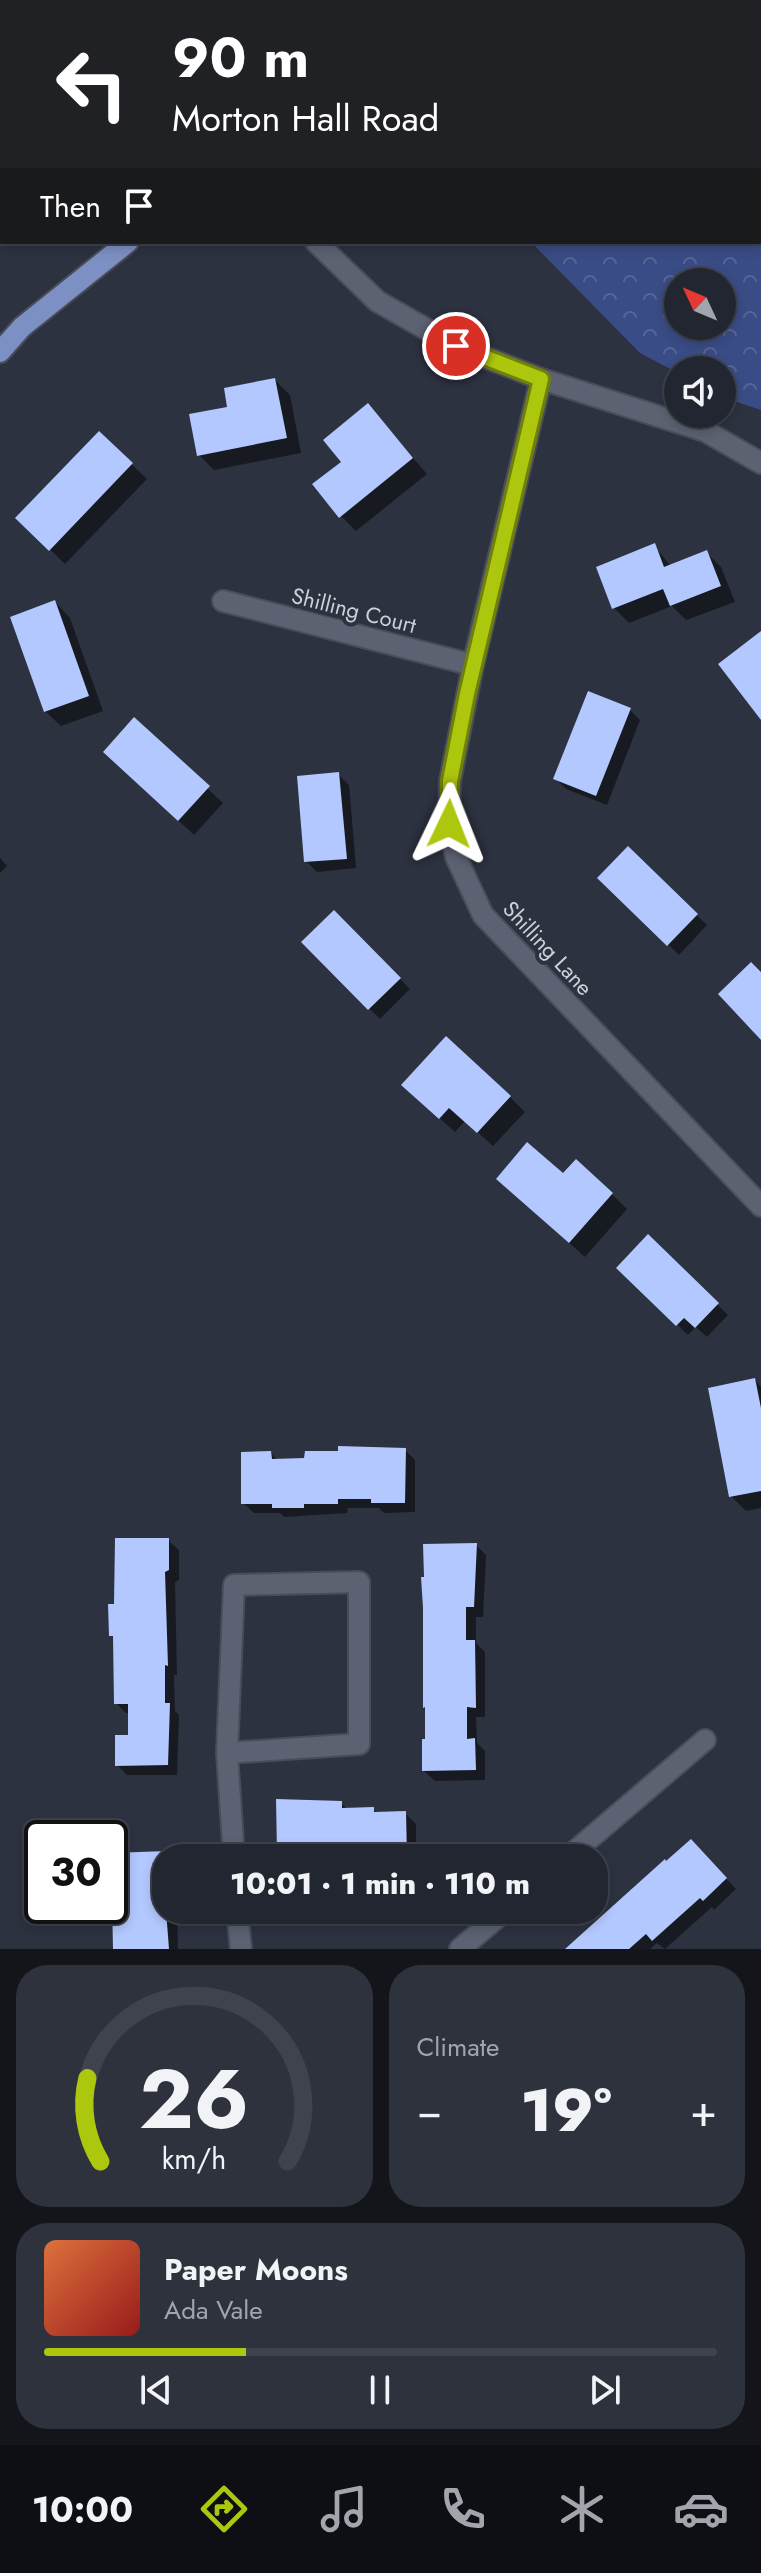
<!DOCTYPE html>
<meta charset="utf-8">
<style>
:root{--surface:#222631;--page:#2e323d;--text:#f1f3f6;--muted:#a2a5ab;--line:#3f434d;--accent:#adc60e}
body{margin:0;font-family:Jost,sans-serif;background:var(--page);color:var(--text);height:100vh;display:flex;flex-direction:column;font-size:30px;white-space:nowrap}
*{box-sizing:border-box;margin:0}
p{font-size:26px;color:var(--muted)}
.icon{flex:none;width:44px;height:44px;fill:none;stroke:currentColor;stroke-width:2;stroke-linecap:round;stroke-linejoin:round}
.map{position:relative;height:1949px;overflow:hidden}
.details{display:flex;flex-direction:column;gap:16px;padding:16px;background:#13151b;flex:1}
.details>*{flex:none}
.guide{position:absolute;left:0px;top:0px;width:762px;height:244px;box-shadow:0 4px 12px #0003,0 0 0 2px var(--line);background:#202124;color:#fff;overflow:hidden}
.needle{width:52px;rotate:314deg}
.fabs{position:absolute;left:664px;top:268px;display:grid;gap:16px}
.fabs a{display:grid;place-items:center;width:72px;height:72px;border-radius:50%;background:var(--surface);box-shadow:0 4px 12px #0003,0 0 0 2px var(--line);font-size:40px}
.speed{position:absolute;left:24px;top:1820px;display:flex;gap:16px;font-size:40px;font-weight:700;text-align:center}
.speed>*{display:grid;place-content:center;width:104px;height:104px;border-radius:50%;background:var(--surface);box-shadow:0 4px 12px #0003,0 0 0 2px var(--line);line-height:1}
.speed .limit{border:4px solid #111;border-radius:12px;background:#fff;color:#111}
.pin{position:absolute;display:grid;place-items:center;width:68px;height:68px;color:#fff;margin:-34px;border:4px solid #fff;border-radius:50%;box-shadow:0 2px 8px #0007}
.me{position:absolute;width:88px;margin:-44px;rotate:2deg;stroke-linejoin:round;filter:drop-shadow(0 0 6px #0008)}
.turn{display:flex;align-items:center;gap:28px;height:168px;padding:0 40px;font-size:36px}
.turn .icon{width:104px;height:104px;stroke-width:2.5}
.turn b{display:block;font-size:56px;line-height:68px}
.then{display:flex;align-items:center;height:76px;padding:0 40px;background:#0003;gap:16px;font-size:30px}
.big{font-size:60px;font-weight:800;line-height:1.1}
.details .widget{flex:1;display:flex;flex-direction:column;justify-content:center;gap:12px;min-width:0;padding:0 28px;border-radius:32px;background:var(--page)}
.details .dial{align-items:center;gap:0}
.dial svg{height:208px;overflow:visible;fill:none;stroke:var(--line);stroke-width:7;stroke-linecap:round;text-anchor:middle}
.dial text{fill:var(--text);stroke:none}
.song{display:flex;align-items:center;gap:24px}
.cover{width:96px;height:96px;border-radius:12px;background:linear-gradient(135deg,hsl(20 70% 55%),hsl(0 70% 35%))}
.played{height:8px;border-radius:4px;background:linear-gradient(90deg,var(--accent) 30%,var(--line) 30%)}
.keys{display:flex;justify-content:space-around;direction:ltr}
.heat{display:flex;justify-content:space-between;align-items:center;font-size:44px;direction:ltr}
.details .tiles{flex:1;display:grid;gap:16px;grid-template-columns:1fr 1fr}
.widget:last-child{grid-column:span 2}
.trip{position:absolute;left:152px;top:1844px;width:456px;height:80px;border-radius:32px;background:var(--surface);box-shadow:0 4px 12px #0003,0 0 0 2px var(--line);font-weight:800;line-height:80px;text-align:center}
.menu{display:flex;height:128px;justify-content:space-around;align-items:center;background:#0e0f14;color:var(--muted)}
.menu .icon{width:56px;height:56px}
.menu .on{color:var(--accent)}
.menu b{font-size:36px;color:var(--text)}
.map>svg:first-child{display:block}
</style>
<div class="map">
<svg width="761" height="1949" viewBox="0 0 761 1949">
<defs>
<pattern id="forest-crowns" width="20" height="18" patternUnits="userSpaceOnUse" patternTransform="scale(2)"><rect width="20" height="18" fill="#3a4c85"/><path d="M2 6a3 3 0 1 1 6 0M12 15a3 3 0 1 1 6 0" fill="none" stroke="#556596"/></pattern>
<pattern id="park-tufts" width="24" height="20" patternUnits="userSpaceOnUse" patternTransform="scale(2)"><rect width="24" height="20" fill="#3a4c85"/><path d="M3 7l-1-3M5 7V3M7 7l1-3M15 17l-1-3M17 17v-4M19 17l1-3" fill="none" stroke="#556596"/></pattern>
</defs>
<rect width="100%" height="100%" fill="#2d3241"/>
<!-- forest -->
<path fill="url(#forest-crowns)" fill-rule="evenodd" d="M753,0H761V410L722,397V370H678V373L640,353L531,242H760V2H752ZM678,282H722V326H678Z"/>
<!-- park -->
<path fill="url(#park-tufts)" d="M0,0H329L2,2V80Z"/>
<!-- shadow -->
<path fill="#0007" d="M551,0H566L568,2H549Z
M0,101L2,103L0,141Z
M0,153L2,155L0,173Z
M275,380L290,395L301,453L214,470L199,455L230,408Z
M368,406L427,474L356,531L341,516Z
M99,433L147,479L65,564L18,518Z
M654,546L671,566L706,552L721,567L735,602L686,620L672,606L629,623L614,608L598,568Z
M55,602L70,618L103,711L61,726L45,711Z
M630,710L640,720L607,805L566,789L555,778Z
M134,720L223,803L194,835L120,767Z
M339,775L349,785L356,868L317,872L306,861Z
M628,849L707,925L679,955L600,878Z
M0,858L7,866L0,873Z
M334,912L410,989L380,1019L304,942Z
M510,1097L525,1112L493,1146L465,1121L455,1132L419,1100Z
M563,1176L612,1194L627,1209L585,1257L513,1193Z
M648,1237L728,1315L707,1337L696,1327L688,1335L619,1268Z
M755,1380L761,1387V1508L746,1511L731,1496Z
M405,1450L415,1460V1512L384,1513L379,1508H348L347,1513L284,1517L280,1513H254L243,1503L271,1453L278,1461Z
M168,1540L179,1550V1580L175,1582L177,1675H174L175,1711L179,1715L177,1775H127L117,1765L130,1737V1713H126L116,1703L115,1639L111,1635L116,1606Z
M476,1545L486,1555L483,1617H476V1643L485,1652V1717H476L477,1743L485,1751V1780L435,1781L424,1771L427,1742V1709L424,1707Z
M341,1803L348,1810L373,1809L378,1814L405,1813L416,1824V1858H345V1854H318V1858H285L279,1852Z
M701,1852L736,1889L714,1910L712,1907L665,1949L657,1943L650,1949H568Z
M166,1853L171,1858H166V1910H177L178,1949H115Z"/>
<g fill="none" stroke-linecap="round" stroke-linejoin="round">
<!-- stream -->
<path stroke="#5267a4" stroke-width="10" d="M760,82L761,81"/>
</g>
<!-- building -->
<path fill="#b3c8fe" d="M275,378L287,438L197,456L189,414L227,407L224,388Z
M368,403L413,458L339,518L312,484L341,462L323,440Z
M99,431L133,463L49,551L15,518Z
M655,543L664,567L707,550L721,586L670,606L663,589L612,609L596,567Z
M55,600L89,696L44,712L10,617Z
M761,631V720L718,664Z
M588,691L631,708L596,796L553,779Z
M134,717L210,786L178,821L103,752Z
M339,772L347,859L304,862L297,776Z
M628,846L698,914L667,946L597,878Z
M334,910L401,978L368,1010L301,942Z
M751,962L761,972V1040L718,994Z
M446,1036L511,1096L477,1133L449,1108L439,1119L401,1085Z
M527,1142L563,1173L576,1159L613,1193L569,1243L496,1179Z
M648,1234L719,1303L695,1328L684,1318L676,1326L616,1268Z
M755,1378L761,1408V1491L729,1497L708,1388Z
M338,1446L406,1448L405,1503H371V1499H338V1504H304V1508H272V1504H241V1452L271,1451L272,1459L304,1458L305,1451H338Z
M115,1538H169V1570L165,1572L168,1666L165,1665V1703H170L168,1765L115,1766V1735H128V1704H114L113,1636H109L108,1604H114Z
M477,1543L474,1607H466V1640H475L476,1708L467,1707V1739L475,1738L476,1770L422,1771V1739H425V1707L423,1708V1608L421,1577H424L423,1544Z
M276,1799L342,1801V1808L374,1807V1812L406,1811L407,1858H343V1844L309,1845V1852L277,1853Z
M691,1839L727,1878L703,1901L700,1898L652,1941L646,1934L629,1949H565L665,1859L666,1861Z
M167,1851L166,1910L169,1949H113L111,1853Z"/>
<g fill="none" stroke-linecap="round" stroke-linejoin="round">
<!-- minor casing -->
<g stroke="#494d59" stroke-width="24">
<path id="minor" d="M316,242L377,301L456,346L541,379L705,431L761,463
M541,379L473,665L450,781L449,824L456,857L483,915L761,1206
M223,601L473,665
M227,1753L359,1744V1582L234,1585L227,1753L234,1858
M567,1858L705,1740
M237,1910L241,1949
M460,1949L506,1910"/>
</g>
<!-- major casing -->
<g stroke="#494d59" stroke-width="24">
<path id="major" d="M423,2L425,0
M0,352L22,327L128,242"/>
</g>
<!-- minor -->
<use href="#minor" stroke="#5c6272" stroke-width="20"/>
<!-- major -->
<use href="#major" stroke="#7d90c3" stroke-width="20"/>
</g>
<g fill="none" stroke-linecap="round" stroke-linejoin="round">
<!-- route casing -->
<g stroke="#708109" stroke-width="20">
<path id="route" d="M449,824L450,781L467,694L541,379L456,346"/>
</g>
<!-- route -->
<use href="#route" stroke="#adc60e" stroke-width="14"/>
</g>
<g text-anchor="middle" stroke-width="8" stroke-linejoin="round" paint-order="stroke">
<!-- street labels -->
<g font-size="22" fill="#cdd1da" stroke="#2d3241">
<text transform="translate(354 610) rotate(14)" y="8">Shilling Court</text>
<text transform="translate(548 948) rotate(47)" y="8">Shilling Lane</text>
</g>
</g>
</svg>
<div class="fabs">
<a><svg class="needle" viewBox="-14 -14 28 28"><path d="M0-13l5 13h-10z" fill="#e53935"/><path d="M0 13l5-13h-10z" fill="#a2a5ab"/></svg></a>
<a><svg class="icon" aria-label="sound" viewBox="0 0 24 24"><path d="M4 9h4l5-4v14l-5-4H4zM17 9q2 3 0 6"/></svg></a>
</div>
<div class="speed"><div class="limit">30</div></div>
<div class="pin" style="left:456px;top:346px;background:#d93025"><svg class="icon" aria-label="arrive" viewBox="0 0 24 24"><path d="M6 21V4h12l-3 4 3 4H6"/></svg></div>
<svg class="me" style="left:449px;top:824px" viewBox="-20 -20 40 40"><path d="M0-17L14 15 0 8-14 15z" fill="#adc60e" stroke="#fff" stroke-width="4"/></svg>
<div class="trip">10:01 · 1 min · 110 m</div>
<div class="guide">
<div class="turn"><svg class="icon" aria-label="left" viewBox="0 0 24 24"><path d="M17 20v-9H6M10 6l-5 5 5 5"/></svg><div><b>90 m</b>Morton Hall Road</div></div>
<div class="then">Then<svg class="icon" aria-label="arrive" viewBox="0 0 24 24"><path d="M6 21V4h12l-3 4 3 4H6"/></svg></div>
</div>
</div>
<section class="details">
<div class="tiles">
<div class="widget dial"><svg viewBox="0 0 100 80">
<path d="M14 69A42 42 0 1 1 86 69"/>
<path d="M14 69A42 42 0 0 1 9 37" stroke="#adc60e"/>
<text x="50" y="56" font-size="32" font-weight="700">26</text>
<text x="50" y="72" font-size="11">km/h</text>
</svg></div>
<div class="widget"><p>Climate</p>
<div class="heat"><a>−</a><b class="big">19°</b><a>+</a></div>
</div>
<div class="widget">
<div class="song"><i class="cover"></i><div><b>Paper Moons</b><p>Ada Vale</p></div></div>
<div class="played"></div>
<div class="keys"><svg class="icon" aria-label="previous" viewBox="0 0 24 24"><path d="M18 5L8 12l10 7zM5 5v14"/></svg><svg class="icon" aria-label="pause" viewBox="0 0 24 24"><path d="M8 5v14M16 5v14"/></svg><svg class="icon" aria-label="next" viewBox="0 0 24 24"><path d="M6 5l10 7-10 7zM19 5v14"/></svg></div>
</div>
</div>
</section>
<nav class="menu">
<b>10:00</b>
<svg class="icon on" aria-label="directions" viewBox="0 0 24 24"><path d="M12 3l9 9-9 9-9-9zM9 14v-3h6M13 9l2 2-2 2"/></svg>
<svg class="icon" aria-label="music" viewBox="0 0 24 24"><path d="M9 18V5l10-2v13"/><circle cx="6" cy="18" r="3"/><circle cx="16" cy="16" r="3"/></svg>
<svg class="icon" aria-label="phone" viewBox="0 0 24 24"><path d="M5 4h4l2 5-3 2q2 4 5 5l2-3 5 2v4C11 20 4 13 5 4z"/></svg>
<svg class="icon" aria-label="climate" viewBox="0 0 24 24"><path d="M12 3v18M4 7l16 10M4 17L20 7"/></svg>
<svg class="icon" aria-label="car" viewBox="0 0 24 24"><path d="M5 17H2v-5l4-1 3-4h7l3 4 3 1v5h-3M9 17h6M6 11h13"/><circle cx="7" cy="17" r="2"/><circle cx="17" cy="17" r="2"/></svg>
</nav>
